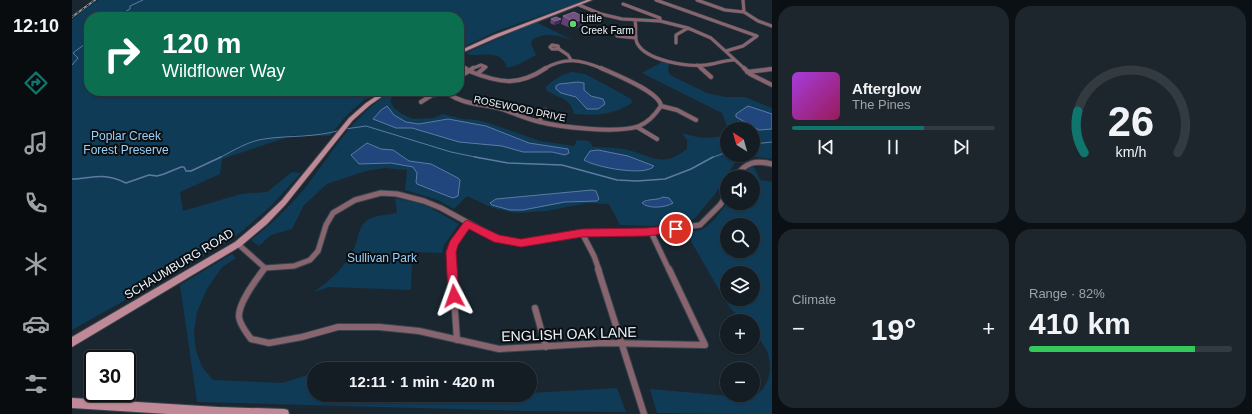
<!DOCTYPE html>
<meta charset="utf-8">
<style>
:root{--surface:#141d24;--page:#1d262c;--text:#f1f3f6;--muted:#9da2a6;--line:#333b41;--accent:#0f766e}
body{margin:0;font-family:Helvetica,sans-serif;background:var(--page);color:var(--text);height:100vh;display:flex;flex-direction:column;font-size:15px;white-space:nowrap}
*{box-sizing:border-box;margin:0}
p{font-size:13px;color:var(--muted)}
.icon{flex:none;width:22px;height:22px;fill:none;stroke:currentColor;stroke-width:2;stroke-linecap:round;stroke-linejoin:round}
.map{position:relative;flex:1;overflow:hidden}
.side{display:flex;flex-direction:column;gap:6px;padding:6px;background:#0b1014;width:480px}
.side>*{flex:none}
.hud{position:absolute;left:12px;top:12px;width:380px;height:84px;border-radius:16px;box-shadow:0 1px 3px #0004,0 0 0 1px var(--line);background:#0b6e4f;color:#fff;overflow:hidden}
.needle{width:26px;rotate:323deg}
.fabs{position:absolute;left:648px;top:122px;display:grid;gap:8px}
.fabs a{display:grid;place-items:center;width:40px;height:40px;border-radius:50%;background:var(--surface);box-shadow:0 1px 3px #0004,0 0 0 1px var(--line);font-size:20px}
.speed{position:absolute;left:12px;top:350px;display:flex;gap:8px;font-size:20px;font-weight:700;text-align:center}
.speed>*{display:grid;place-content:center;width:52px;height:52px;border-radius:50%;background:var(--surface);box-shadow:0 1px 3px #0004,0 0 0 1px var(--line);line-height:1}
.speed .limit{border:2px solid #111;border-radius:6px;background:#fff;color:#111}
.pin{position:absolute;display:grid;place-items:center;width:34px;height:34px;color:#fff;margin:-17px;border:2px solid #fff;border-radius:50%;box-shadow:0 1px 4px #0007}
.me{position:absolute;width:44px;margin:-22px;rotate:356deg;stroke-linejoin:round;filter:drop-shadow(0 0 3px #0008)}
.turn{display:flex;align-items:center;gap:14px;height:84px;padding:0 12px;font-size:18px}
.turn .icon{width:52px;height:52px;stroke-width:2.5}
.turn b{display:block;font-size:28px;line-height:34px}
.big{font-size:30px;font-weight:700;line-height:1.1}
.side .widget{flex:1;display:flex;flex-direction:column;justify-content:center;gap:6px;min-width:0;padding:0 14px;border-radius:16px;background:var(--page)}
.side .dial{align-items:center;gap:0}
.dial svg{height:104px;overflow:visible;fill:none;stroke:var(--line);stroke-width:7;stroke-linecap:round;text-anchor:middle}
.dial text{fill:var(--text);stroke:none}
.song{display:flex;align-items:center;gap:12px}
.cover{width:48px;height:48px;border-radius:6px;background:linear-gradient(135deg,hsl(280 70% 55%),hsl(330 70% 35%))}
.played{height:4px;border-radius:2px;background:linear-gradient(90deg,var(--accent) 65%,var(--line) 65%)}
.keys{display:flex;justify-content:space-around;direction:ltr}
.heat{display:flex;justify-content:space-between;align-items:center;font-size:22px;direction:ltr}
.charge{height:6px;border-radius:3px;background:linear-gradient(90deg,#34c759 82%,var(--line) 0)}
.side .tiles{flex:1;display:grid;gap:6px;grid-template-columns:repeat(2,1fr)}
.trip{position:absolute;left:235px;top:362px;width:230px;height:40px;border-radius:20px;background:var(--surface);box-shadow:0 1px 3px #0004,0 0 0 1px var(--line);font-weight:700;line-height:40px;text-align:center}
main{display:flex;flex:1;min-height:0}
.tab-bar{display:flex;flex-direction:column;width:72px;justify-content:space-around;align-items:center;background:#080c0e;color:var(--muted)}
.tab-bar .icon{width:28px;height:28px}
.tab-bar .active{color:var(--accent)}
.tab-bar b{font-size:18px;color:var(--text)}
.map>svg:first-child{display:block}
</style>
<main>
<nav class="tab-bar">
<b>12:10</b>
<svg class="icon active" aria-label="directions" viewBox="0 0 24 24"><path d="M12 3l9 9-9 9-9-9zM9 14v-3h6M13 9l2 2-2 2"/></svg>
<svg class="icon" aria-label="music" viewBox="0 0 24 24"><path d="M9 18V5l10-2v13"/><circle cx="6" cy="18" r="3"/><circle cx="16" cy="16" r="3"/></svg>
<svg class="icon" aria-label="phone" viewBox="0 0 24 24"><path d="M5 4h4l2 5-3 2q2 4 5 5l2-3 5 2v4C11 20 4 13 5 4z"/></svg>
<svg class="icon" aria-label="climate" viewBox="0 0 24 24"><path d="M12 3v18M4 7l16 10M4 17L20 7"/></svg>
<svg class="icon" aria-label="car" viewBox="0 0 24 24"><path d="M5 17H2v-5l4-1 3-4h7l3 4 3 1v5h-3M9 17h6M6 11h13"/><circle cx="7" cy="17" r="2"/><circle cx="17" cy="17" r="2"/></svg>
<svg class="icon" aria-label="filters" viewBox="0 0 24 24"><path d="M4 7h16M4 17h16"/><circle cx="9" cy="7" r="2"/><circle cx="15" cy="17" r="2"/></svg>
</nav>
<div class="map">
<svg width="700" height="414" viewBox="0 0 700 414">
<rect width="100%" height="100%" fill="#1a2730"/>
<!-- green -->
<path fill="#103b57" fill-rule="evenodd" d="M26,0H513L425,31L387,49V17H17V91H309L298,98L293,99L273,117L258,136L222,135L150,159L148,174L108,192L111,211L169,194L195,192L220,172L229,173L199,206L168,233L125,260L0,330V19Z
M464,22L502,41C488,36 474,31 460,40L459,44L464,55L445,65L435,68C428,45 404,60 394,53Z
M590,62L597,63L596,70L598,75L635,93L653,97H673L700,108V159L684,157L672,159L663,163L643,194L622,219L580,226L548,225L537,204L515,203L474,211L444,213L421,208L395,196L382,209L366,200L333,190L335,170L312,168L294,171L255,184L232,205L220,229L199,235L187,246L179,240C202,222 222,203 239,180C264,147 281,117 316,94L321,96L318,101L322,108L330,114L341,119L362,118L371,114L390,119L405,120L417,123L468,141L502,146L505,140L517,141L521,147C532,148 545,147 556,150C582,157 590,168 615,149V140L610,133C625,138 636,139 651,136L655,130V155H681V129H656L650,113L570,73Z
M500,72L513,74L554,96L559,99L560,103C541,115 523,116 502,114C498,97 487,99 474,90V87C481,80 490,74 500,72Z
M682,167L688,180L700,182V414L585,413L578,389L668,397C673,397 680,397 684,395C698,386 700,369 696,354C691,339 681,339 681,321H671L657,307L613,231C618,231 624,231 629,230C637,227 651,210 655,202L681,203V177H669L677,168ZM655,225H681V251H655ZM655,273H681V299H655Z
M323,198L353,205L387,224L372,245L370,253L344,252L340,264L339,290L257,287L242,292C260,279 274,266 283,246C286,239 287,228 292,223C300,215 315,215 325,213Z
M160,254L164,258L150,267L135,289L125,312L122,331L124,351L130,367L141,380L210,383L242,373V395H458V393L545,388L554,412L454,411L125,402L108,285Z"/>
<!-- water -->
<path fill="#20467d" stroke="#5e7aa3" d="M506,82L512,83V90L519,96L531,99L533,104L526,109H515L504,97L489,93L484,89V86L487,84Z
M315,106L322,115L334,122L347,124L376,119L414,126L457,143L496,149L497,153L493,155L480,152H451L430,146L387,142L340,128H324L301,119L309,110Z
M676,106L700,114V129L687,130L664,117V114Z
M295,143L309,149L321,150L337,161L359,164L386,178L388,180L386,196L381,198L378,197L345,184L344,182L345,173L341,167L319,163L287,164L279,155Z
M526,150L556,156L582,166C574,177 523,167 512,160L518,151Z
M520,190L524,191L527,199L525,201L493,202L451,210H438L420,205L418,203L424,199Z
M591,197L597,198L601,203C593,208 576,209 570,203C575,198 585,201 591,197Z"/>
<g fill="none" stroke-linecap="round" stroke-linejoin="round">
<!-- stream-far1 -->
<path stroke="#5e7aa3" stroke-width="1" d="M44,17L58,9V6L71,0
M0,65L6,58L1,53L17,41
M273,129L294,126L379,152L408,158
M681,144L700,142
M147,158C161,151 176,141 192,139C219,135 242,138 269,130
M639,158L655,152"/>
<!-- stream -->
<path stroke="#5e7aa3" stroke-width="1.5" d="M403,157L436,163L490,165L545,180L565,181L593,179L619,169L641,157
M0,179C21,178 33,172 54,183L77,175L85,176L92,174L109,167H112L114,171H119L149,157"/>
<!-- street-far3 casing -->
<g stroke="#38444c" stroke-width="4">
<path id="street-far3" d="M584,0L685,36L671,46L654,51
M625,0L653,10L672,12
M671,0L672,12L686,21L700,26
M551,4L588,18V21
M507,5L529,14L550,19L588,21L616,28L639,38L673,69
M563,21C565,28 562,36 565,43C574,61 616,67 634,65C644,64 652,60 662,60
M545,36L564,38
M604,43V35L616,28
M480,45L486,46L487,49H480L478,47Z
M487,49L496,55L499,60
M387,64L395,69
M625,65L630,69
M399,69L409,65L414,67L411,69
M472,69C493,56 510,60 531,69
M696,69H700"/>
</g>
<!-- street-far2 casing -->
<g stroke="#38444c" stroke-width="5.5">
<path id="street-far2" d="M393,68L397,71
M629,68L639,77
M672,68L678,74L700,85
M397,71L401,68
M675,72L700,69
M405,74L412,68
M387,77L397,71C427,83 446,87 474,68
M375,91V93C394,106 409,103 430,109C441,113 452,118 464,121C486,127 546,134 567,126C577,122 583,115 589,106C588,92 542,74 529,68
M349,102L360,95L375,93
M589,106L605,110L624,120
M467,122L473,110
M565,127L585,139"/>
</g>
<!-- street-far1 casing -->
<g stroke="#38444c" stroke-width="7">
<path id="street-far1" d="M664,177C673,162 683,160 700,164
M579,232L597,270
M510,233L522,256L527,270
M166,244L193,268L222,266L238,260L246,251L254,225L261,213L283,200L309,193L325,194L352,201L369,208L426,239L449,243L510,233L575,232L628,225L648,205L655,195
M191,270L193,268
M380,270C379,246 381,244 395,224"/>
</g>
<!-- street casing -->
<g stroke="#38444c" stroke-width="8">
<path id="street" d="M192,269C184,280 166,303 167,317C168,325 174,332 179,339L197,343L230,337L266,327H307L347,331L427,349L531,343L633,345L597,269
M380,269L385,340
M526,269L572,414
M463,308L474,347"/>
</g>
<!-- secondary casing -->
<g stroke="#38444c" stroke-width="2">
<path id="secondary" d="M515,0H520L426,37L387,54V51L422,35Z
M312,91H318L298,105L281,120L214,204L195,224L169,246L0,347V337L163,242L189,220L210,200L277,118L294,103Z
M0,398L146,407L212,409L216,410L217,414H96L0,408Z"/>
</g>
<!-- street-far3 -->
<use href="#street-far3" stroke="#88656e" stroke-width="3"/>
<!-- street-far2 -->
<use href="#street-far2" stroke="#88656e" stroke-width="4"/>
<!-- street-far1 -->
<use href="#street-far1" stroke="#88656e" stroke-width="5"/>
<!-- street -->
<use href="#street" stroke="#88656e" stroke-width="6"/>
<!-- secondary -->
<use href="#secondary" fill="#c08997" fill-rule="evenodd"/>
<!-- rail casing -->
<g stroke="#8a949c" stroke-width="2">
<path id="rail" d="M0,17L23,0"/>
</g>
<!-- rail -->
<use href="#rail" stroke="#0a0f13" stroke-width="1" stroke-dasharray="3" stroke-linecap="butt"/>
</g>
<!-- wall -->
<path fill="#643f72" d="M491,16L512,25L501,29L489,24Z
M479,19L488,23L482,25L478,23Z"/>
<!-- shaded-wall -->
<path fill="#402d52" d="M514,18L512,25L501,29L503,22Z
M489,19L488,23L482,25L483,21Z"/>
<!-- building -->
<path fill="#735281" stroke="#866c94" d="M502,12L514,18L503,22L491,16Z
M484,17L489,19L483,21L479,19Z"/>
<!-- route -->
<path fill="#e11d48" stroke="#92132f" d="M395,220L427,235L449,239L510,229L575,228L604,225L607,226L608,229L607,231L604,232L575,236L510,237L449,247L422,242L397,229L386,245L384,252L387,296L386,300L382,301L378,300L376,296L374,252L378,241L392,222Z"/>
<!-- markers -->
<circle fill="#5dd56c" stroke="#0a0f13" stroke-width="1.5" cx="501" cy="24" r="4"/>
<g text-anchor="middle" stroke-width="4" stroke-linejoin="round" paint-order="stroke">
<!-- far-poi labels -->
<g font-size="10" fill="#edf5fb" stroke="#0a0f13" text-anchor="start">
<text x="509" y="22">Little<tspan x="509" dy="12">Creek Farm</tspan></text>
</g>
<!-- far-street labels -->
<g font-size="10" fill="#edf5fb" stroke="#0a0f13">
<text transform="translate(448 108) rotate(12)" y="4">ROSEWOOD DRIVE</text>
</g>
<!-- park labels -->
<g font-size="12" fill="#9bcff8" stroke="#0a0f13">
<text x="54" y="140">Poplar Creek<tspan x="54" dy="14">Forest Preserve</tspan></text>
<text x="310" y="262">Sullivan Park</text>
</g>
<!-- street labels -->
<g font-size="12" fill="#edf5fb" stroke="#0a0f13">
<text transform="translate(107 264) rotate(-31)" y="4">SCHAUMBURG ROAD</text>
</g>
<!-- near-street labels -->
<g font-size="14" fill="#edf5fb" stroke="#0a0f13">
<text transform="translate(497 334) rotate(-2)" y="5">ENGLISH OAK LANE</text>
</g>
</g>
</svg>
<div class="fabs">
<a><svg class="needle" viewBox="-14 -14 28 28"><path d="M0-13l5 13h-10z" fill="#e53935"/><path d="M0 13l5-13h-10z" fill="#9da2a6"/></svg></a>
<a><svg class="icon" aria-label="sound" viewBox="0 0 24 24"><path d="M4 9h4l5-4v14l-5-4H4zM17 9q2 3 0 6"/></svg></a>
<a><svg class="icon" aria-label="search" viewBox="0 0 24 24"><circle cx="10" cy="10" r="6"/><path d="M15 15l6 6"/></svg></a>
<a><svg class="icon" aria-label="layers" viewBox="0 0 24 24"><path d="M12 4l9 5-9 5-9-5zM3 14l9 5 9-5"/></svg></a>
<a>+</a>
<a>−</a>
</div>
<div class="speed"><div class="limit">30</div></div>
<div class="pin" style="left:604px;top:229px;background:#d93025"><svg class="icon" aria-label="arrive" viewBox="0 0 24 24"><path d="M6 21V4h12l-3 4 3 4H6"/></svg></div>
<svg class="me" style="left:382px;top:296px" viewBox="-20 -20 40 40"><path d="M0-17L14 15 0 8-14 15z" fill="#e11d48" stroke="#fff" stroke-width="4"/></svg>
<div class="trip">12:11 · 1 min · 420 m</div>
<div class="hud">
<div class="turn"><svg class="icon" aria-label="right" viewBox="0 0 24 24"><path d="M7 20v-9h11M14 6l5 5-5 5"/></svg><div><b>120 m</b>Wildflower Way</div></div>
</div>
</div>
<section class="side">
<div class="tiles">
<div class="widget">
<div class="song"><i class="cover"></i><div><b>Afterglow</b><p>The Pines</p></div></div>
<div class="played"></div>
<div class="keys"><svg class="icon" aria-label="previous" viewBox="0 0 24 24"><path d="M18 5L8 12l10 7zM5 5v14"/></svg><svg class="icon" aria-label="pause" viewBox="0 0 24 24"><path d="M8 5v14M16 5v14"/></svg><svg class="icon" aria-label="next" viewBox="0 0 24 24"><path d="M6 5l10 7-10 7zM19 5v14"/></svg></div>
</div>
<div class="widget dial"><svg viewBox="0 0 100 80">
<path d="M14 69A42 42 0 1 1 86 69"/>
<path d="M14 69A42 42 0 0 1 9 37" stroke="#0f766e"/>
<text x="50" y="56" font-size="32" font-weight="700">26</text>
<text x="50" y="72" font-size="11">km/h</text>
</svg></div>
<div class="widget"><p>Climate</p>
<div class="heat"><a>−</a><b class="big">19°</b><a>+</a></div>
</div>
<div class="widget"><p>Range · 82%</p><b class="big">410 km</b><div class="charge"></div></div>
</div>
</section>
</main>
